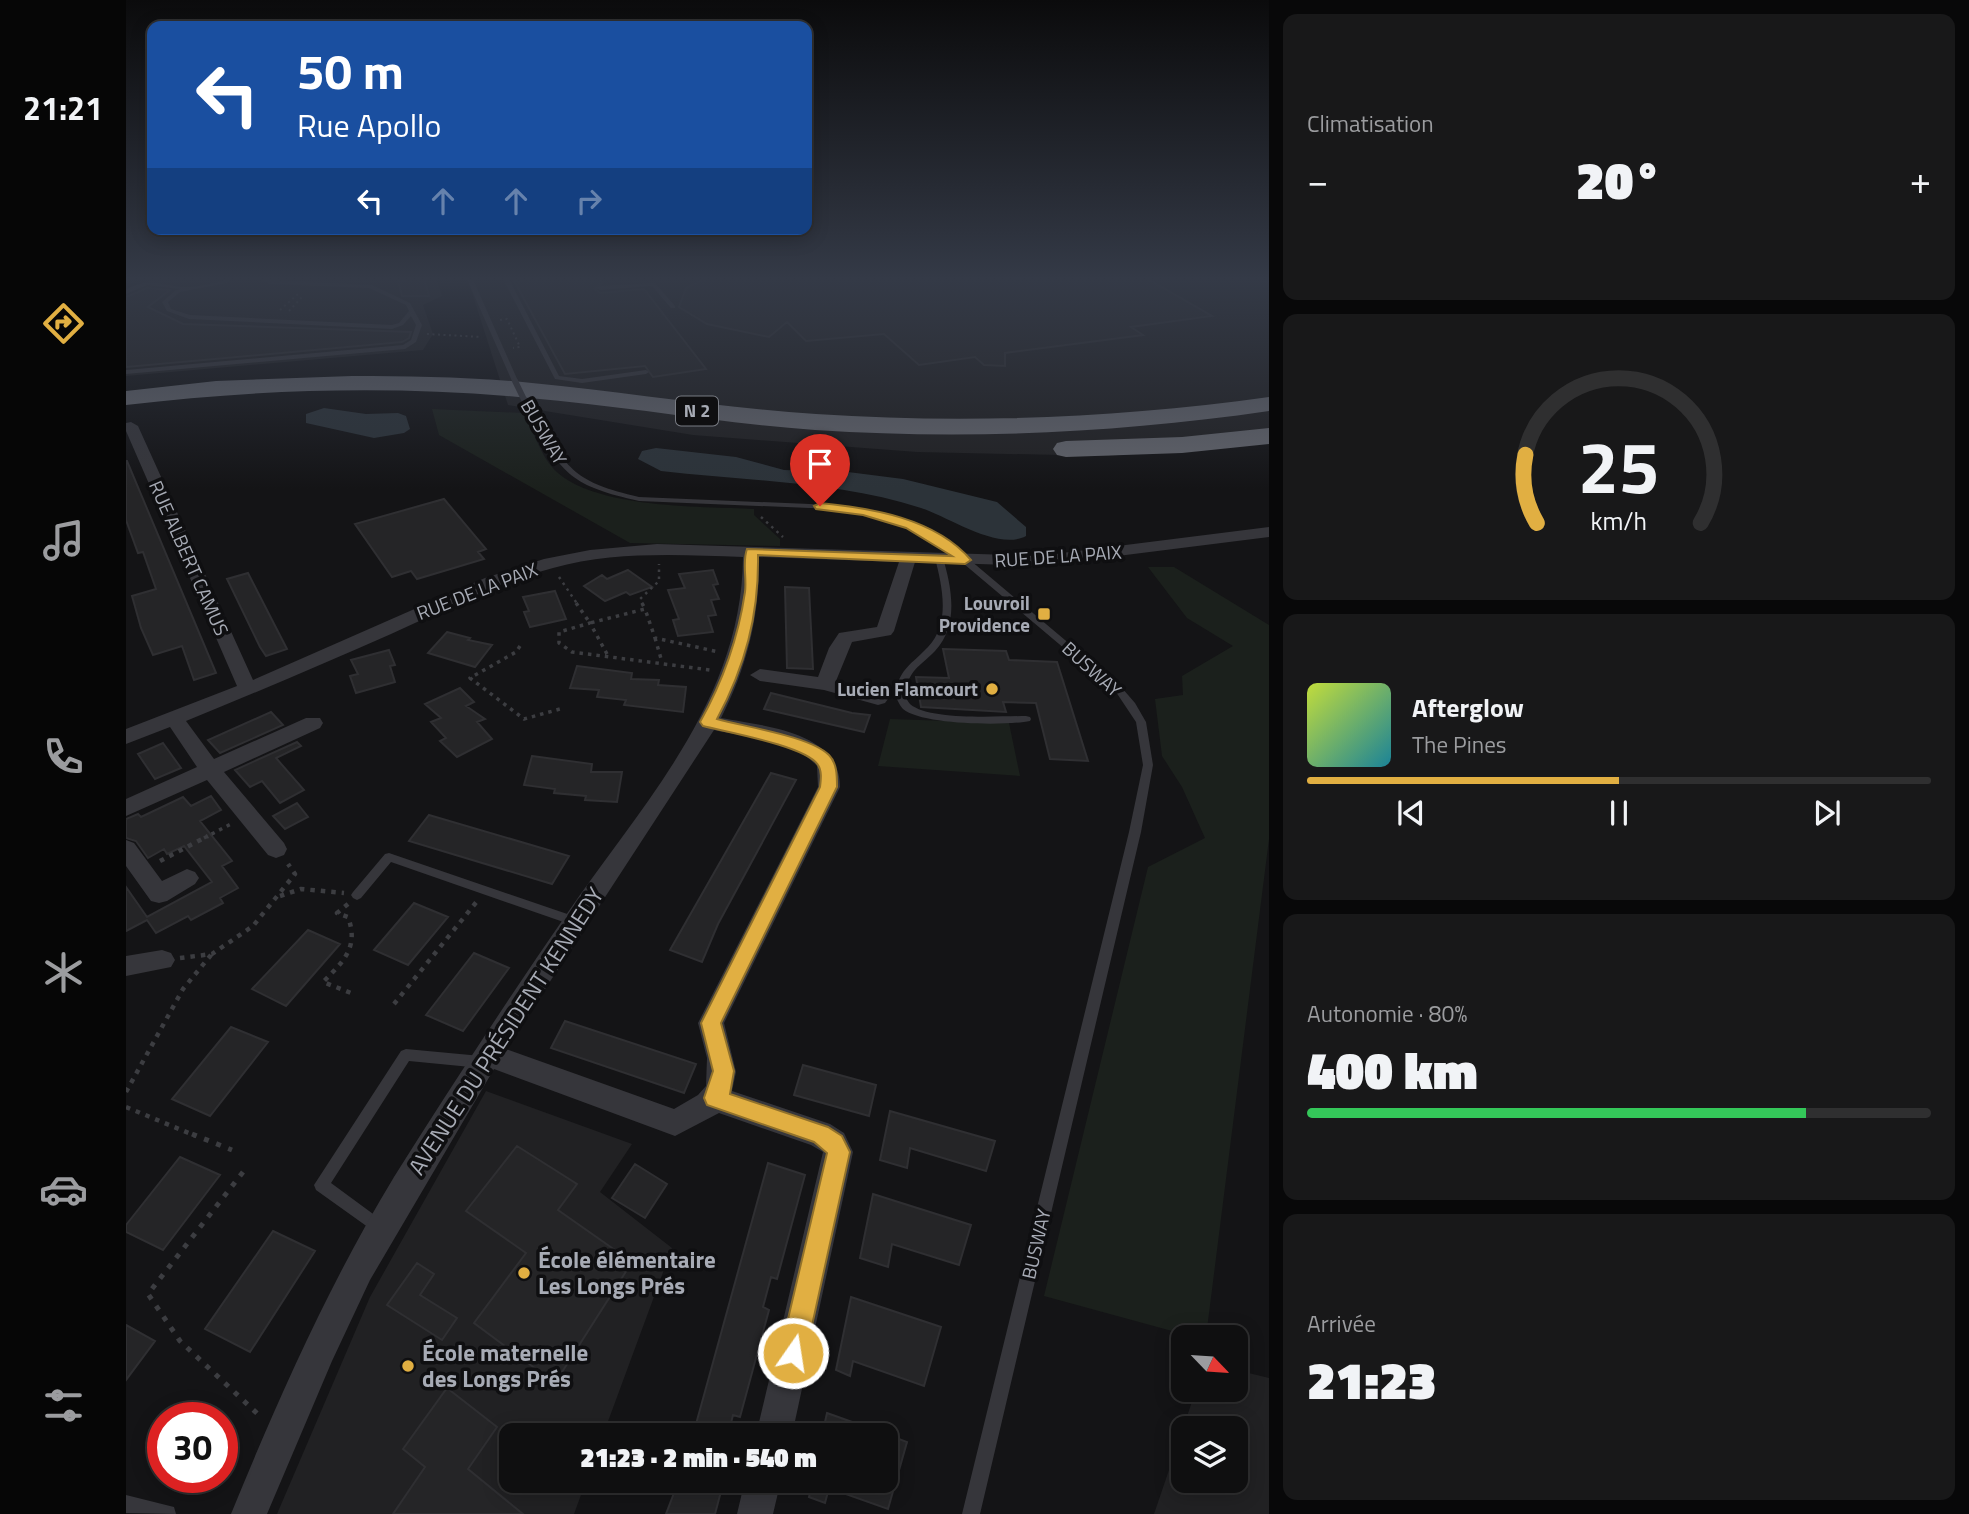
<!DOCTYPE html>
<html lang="fr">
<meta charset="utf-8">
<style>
:root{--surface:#0f0f10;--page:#181819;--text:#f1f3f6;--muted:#9b9c9f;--line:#2f2f30;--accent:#e1af42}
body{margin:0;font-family:"Titillium Web",sans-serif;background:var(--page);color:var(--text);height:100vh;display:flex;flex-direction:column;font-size:26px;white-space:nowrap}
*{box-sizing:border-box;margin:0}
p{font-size:23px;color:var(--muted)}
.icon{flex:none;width:38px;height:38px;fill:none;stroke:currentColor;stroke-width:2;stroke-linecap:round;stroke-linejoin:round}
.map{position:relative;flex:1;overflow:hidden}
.drawer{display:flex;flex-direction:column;gap:14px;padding:14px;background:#080809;width:700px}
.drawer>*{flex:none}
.top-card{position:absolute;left:21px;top:21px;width:665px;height:214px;border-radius:14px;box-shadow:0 4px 18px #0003,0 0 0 2px var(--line);background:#1a4fa0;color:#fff;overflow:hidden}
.needle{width:46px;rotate:115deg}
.fabs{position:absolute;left:1045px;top:1325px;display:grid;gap:14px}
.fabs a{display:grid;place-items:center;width:77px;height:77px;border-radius:14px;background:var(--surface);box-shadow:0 4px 18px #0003,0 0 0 2px var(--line);font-size:35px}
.speed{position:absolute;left:21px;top:1402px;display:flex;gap:14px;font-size:35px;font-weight:700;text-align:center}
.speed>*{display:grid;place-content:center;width:91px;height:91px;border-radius:50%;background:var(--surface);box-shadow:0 4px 18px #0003,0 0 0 2px var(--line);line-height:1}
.speed .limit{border:10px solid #d22;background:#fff;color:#111}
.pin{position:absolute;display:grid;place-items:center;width:60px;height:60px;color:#fff;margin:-72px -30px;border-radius:50% 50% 50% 0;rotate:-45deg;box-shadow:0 0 7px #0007}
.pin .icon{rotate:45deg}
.me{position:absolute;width:77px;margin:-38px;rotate:13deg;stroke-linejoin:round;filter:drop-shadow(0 0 5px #0008)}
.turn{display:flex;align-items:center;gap:24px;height:147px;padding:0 35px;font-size:32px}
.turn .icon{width:91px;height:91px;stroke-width:2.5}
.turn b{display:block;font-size:49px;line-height:60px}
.lanes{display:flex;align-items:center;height:66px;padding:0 35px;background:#0003;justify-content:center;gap:35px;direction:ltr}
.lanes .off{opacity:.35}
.big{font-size:52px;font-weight:800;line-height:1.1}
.drawer .card{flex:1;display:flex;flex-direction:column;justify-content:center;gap:10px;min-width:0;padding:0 24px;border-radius:14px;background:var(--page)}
.drawer .dial{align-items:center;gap:0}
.dial svg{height:182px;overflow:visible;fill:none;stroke:var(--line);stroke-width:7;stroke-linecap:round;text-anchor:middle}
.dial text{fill:var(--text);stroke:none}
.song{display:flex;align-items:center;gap:21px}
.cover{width:84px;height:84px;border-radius:10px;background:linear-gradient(135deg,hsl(70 70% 55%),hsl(190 70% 35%))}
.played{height:7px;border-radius:4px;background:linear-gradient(90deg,var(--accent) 50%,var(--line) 50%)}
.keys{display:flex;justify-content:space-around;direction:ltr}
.heat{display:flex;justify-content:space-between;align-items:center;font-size:38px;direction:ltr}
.charge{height:10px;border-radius:5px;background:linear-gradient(90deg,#34c759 80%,var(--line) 0)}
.trip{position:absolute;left:373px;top:1423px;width:399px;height:70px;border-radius:14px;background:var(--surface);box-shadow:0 4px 18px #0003,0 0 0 2px var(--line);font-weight:800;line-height:70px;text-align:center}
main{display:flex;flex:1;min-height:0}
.menu{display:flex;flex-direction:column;width:126px;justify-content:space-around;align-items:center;background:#060606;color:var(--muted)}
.menu .icon{width:49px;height:49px}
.menu .on{color:var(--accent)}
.menu b{font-size:32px;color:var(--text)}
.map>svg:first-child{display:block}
</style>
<main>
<nav class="menu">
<b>21:21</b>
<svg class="icon on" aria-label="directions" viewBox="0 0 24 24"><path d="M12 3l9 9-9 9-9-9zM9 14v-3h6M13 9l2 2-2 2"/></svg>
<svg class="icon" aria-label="music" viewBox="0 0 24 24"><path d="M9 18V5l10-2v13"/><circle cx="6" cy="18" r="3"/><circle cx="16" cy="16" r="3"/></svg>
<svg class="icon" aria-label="phone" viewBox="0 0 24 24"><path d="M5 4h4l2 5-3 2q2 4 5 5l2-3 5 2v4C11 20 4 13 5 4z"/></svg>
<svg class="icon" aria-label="climate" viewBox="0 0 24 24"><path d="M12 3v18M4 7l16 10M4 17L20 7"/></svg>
<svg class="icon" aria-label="car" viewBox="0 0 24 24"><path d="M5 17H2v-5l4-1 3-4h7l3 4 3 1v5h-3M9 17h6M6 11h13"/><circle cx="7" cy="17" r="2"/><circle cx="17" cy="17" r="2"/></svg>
<svg class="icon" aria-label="filters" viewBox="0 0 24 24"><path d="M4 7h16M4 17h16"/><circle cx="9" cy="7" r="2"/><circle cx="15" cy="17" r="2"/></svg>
</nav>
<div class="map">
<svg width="1143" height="1514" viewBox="0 0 1143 1514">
<rect width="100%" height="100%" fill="#141416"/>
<!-- built -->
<path fill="#212123" d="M34,277H310L316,296L297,305L307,334L297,350L0,376V288Z
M341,277H1143V443L980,456L791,452L567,435L382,405Z
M360,1091L506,1144L474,1192L546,1248L477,1435H385V1480L460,1481L448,1514H151L244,1297Z
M1110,1370L1143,1378V1514H1028L1057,1429V1480H1110V1428H1057L1070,1390H1110Z"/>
<!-- green -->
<path fill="#1b201c" d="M306,409L398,413C406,429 412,447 422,462C455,510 575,506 628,509V515L654,539V546L504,543L313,435Z
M1022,567H1048L1143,625V839L1080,1337H1068L918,1296L1022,867L1079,838L1056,787L1036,756L1029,699L1057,695L1056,676L1107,646L1061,618Z
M764,719L883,723L894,776L752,766Z"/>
<!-- water -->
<path fill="#2c3339" d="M198,408L240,414L272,413L280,416L284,429L278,433L248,438L180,423V414Z
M530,448L610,457L658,470L722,472L777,479L871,502L900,527V536C872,551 823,517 795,508C712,481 621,481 535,471L512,459L516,451Z"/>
<!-- building -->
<path fill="#252527" stroke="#2f2f32" stroke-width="2" d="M279,277H298L303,296H276L272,281H279Z
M386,277L393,283L399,277H472L476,283L469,289L474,293L518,289L580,369L527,377L519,366L439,374Z
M582,277H1018L1086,316L1005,327L1017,335L879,353V366L858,365L849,357L793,365L758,334L680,341L661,322L643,337L581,324L553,307L560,288Z
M21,288L44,290L22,307L57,324L285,332L283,338L276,342L0,367V297Z
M0,461H1L90,673L68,680L56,646L27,655L15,628L6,596L30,589L17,552L12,553L0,520Z
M318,499L360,549L352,552L358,559L291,579L285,571L266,577L229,524Z
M502,570L526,587L504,595L500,592L479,601L458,586L476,575L481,579Z
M587,570L592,584L587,585L593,599L585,600L590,615L582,616L587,632L552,636L547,620L553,619L542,590L559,588L553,574Z
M122,573L143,614L161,649L140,656L134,647L101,579Z
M659,587L683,588L687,669L661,668Z
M429,591L440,619L404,627L398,612L403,611L397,597Z
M321,632L344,638L342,640L366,645L349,667L302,653Z
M817,649L880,651L883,660L931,662L962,761L924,759L910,703L877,702L880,712L795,707L790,677L823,678Z
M263,650L269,665L264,666L269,682L230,693L224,676L232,674L225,660Z
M451,666L506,673L505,679L533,680L532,685L560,687L557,712L498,705L500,700L471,697L473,690L444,688Z
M334,688L348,702L340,706L359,719L351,722L366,739L331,757L314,741L320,738L305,722L315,718L299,704Z
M645,693L726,713L744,715L738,732L638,709Z
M145,712L157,725L94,753L82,740Z
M171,742L175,746L150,758L178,790L154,803L136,781L124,787L109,770Z
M37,743L55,768L29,779L12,754Z
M406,756L466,764L465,772H496L491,802L459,800L460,796L428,793L429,789L398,785Z
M645,773L670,780L592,924L576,962L544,950Z
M85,796L95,810L74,821L106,861L96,866L112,888L94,898L97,903L65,920L62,916L30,933L21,920L0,931V887L21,917L86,882L58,846L41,854L38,849L22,858L10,841L0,838V819L12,814L15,817L57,797L65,806Z
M171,803L182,817L159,829L147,816Z
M303,815L443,856L426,884L283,841Z
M288,903L322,917L282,965L248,950Z
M182,930L214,944L160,1006L126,989Z
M348,953L383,968L337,1031L300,1015Z
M439,1021L570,1064L558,1093L425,1048Z
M105,1027L142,1042L84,1116L46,1099Z
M677,1065L750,1085L743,1116L668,1095Z
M764,1111L869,1141L860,1171L784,1148L781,1168L754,1160Z
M391,1146L451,1184L432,1210L506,1262L429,1383L348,1323L400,1253L340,1211Z
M54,1157L94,1175L37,1250L0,1232V1225Z
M642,1163L679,1175L651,1279L645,1277L637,1307L643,1310L614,1417L607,1415L602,1435H567Z
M509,1164L541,1184L519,1218L486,1198Z
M747,1194L845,1225L833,1265L766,1244L762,1267L734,1258Z
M147,1231L189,1251L124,1352L79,1329Z
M291,1263L308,1274L294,1295L331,1318L316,1340L261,1305Z
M725,1297L815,1327L798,1386L727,1361L724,1376L710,1370Z
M0,1325L29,1341L0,1380Z
M321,1388L371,1427L342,1469L397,1514H267L299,1467L277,1449Z
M701,1413L757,1433V1435H696Z
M760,1434L781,1442L762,1509L703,1488L699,1503L683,1497L687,1480H760Z
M553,1480H598L589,1514H540Z"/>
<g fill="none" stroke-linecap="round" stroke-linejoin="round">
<!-- path-far4 -->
<path stroke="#3c3d41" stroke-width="2" stroke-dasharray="2 3.5" stroke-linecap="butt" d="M154,310L172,294
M163,311L177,296
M374,320L381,319L394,347L387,348
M301,334L356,337"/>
<!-- path-far3 -->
<path stroke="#3c3d41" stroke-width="2.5" stroke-dasharray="2.5 4.5" stroke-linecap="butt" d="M635,517L657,537
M433,577L452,605
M517,605L514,599L533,581V564"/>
<!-- path-far2 -->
<path stroke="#3c3d41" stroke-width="3.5" stroke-dasharray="3.5 5" stroke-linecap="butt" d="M450,603L464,623L519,609L529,638L593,652
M516,603L519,609
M529,638L536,662
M394,646L390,652L344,678L398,719L434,709
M481,654L464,623L433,632V643L446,652L584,670
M78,838L105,824"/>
<!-- path-far1 -->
<path stroke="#3c3d41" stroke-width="4.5" stroke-dasharray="4.5 6" stroke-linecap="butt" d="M34,861L82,836
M154,896L175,889L218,893
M222,904L211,913L222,917C233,947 218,961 197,982L225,993
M54,958L86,954L127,926L169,874L162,864
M268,1004L352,900
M0,1092L57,989L85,955
M0,1107L70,1136"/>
<!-- path -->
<path stroke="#3c3d41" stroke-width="5" stroke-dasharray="5 8" stroke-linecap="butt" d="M66,1134L106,1150
M117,1172L22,1294L54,1341L136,1418"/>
<!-- lane -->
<path fill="#36363b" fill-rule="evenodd" d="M102,277H108L101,283L54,292L42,302L45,309L64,315L266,325L273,323L283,311L280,305L243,288L144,284L129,277H137L145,280L246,285L284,303L296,325L290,342L279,349L0,374V370L277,345L285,340L290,325L285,316L277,325L266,329L63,319L41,311L36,302L50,290L54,289L21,285L0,294V290C24,275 41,288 64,287C75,286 87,283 97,281Z
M340,277H346L392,381L391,382L386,381Z
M376,277H382L433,376L456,379L520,370L523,372L520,374L456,383L429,379Z
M390,277H396V278L393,280Z
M529,283L549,306V308H545L526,286L474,290L471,288L474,286Z
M405,417H409C443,471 449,482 513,497L708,505L738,509L787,523L825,544L996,688L1009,703L1020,722L1027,765L1015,832L854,1514H836L1003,832L1017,765L1010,722L990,692L819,548L781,527L737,513L708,509L513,501C447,486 437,476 404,418Z
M813,555L817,558C826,589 833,625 809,651C791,669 785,668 778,694C780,697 781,701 784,704C803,721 874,716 900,716L904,717L905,719L904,721C879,726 796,725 777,709C773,705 771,698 768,694C776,666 784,666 802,647C825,623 816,586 809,558Z
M263,853L453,918L455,921L453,924L449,926L265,862L235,898L231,900L227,898L225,895L227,892L259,854Z
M280,1049L355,1056L360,1058L362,1062L360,1066L355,1068L283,1061L205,1183L258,1222L261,1227L258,1232L253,1235L190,1190L188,1185L275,1051Z
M0,1495L48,1507L50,1514L0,1513Z"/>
<!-- street -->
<path fill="#36363b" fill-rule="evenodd" d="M5,422L12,426L127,680L359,578L418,559L464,550L531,544L912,556L1143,527V537L912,566L789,562L768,631L765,635L726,642L710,681L759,695L762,699L759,703L752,705L698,690L634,681L624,675L634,669L692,677L703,648L713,633L751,627L773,562L633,557C634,615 621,667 595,718C637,726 714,731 714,787L598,1023L610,1072L606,1091L704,1124L718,1133L727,1152L666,1435H630L697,1152L685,1145L593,1113L549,1136L368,1069L244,1280L206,1361L141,1514H105C152,1399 203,1284 268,1177C324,1088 380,1002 440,915C517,803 616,700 617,557C554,555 488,551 427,568C370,583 318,610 265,634C197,664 129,693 60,721L88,759L180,718H194L197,723L194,728L98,772L158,843L161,849L158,855L150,858L142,855L81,780L0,816V799L71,767L44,727L0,744V729L111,686L0,431V423ZM588,730C620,737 669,740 691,766L692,787L572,1023L581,1058L580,1086L572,1095L548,1109L380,1049Z
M0,840L8,843L36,881L61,869L69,872L73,878L69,884L41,901L33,903L25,901L0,866Z
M36,950L45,953L49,960L45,967L0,976V956Z
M619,1480H655L647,1514H611Z"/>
<!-- highway -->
<path fill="#62646b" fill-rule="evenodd" d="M226,376C286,376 346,377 406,383C501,392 595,408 690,414C842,424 992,418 1143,397V411C992,433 841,440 689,430C593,423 498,406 403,398C268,385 134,389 0,405V391L90,381Z
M1143,428V444L1056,453L940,457L931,455L927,449L931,443L940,441L1056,437Z"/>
<!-- lane-bridge -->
<path stroke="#36363b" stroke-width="6" d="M389,381L407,418"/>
</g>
<!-- sky -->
<linearGradient id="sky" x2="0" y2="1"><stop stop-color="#0b0b0c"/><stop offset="0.57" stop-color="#343a47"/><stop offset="1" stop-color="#343a47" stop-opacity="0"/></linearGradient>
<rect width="1143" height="489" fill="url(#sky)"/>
<!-- route -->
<path fill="#e1af42" stroke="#92722b" stroke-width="2" d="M694,503C745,508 809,518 845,560L839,564L632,555C633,615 619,667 591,719C619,727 684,736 703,755C711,763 711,776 711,787L595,1023L608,1071L604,1094L702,1127L716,1136L724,1152L680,1353L676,1362L667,1366L658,1362L654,1353L701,1153L688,1142L581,1105L578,1098L587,1071L575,1023L694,787C695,779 696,771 692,765C680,746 600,732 577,726L574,722C597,681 612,639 619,592C621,578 616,562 621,549L826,556L780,528L737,515L690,509L688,506Z"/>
<!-- markers -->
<g fill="#e1af42" stroke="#0f0f11" stroke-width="2.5">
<rect x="911" y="607" width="14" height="14" rx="3.5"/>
<circle cx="866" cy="689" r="7"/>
<circle cx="398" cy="1273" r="7"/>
<circle cx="282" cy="1366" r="7"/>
</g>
<g text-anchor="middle" stroke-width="7" stroke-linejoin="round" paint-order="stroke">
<!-- shield labels -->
<rect fill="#0f0f11" stroke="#797c84" stroke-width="2" x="550" y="396.5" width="42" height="29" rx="5"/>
<g font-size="18" font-weight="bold" fill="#a7abb5">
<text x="571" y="417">N 2</text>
</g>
<!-- street labels -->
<g font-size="19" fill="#a7abb5" stroke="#0f0f11">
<text transform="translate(418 432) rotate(60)" y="7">BUSWAY</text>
<text transform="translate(932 556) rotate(-4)" y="7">RUE DE LA PAIX</text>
<text transform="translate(63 558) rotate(66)" y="7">RUE ALBERT CAMUS</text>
<text transform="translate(351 591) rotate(-21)" y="7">RUE DE LA PAIX</text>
<text transform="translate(966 669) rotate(42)" y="7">BUSWAY</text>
<text transform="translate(910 1244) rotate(-77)" y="7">BUSWAY</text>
</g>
<!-- poi labels -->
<g font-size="19" font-weight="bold" fill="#a7abb5" stroke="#0f0f11" text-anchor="end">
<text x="904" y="610">Louvroil<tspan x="904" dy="22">Providence</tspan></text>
<text x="852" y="696">Lucien Flamcourt</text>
</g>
<!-- near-street labels -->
<g font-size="23" fill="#a7abb5" stroke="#0f0f11">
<text transform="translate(380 1031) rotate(-57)" y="8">AVENUE DU PRÉSIDENT KENNEDY</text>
</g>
<!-- near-poi labels -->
<g font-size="23" font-weight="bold" fill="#a7abb5" stroke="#0f0f11" text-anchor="start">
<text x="412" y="1268">École élémentaire<tspan x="412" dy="26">Les Longs Prés</tspan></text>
<text x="296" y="1361">École maternelle<tspan x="296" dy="26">des Longs Prés</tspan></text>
</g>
</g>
</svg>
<div class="fabs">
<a><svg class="needle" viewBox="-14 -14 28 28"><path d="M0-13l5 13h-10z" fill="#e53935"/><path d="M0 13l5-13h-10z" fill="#9b9c9f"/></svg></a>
<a><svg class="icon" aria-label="layers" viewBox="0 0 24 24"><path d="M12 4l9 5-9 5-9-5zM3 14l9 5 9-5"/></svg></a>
</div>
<div class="speed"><div class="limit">30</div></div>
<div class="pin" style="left:694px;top:506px;background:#d93025"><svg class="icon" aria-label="arrive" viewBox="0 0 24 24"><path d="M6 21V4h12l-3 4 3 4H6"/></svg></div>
<svg class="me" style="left:667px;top:1353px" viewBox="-20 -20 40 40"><circle r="17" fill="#e1af42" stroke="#fff" stroke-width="3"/><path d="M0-11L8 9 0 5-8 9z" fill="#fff"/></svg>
<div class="trip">21:23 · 2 min · 540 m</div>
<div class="top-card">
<div class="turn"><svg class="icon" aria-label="left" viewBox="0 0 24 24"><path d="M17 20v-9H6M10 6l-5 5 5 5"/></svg><div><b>50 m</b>Rue Apollo</div></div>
<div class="lanes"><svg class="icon" aria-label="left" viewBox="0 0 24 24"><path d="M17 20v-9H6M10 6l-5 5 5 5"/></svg><svg class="icon off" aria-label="ahead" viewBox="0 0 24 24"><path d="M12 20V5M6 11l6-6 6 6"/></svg><svg class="icon off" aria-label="ahead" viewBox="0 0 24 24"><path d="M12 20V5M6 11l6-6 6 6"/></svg><svg class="icon off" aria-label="right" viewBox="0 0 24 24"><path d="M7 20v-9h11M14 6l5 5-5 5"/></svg></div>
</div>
</div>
<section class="drawer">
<div class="card"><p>Climatisation</p>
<div class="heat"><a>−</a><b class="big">20°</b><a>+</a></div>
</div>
<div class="card dial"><svg viewBox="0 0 100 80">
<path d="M14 69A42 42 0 1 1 86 69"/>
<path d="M14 69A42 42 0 0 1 9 39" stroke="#e1af42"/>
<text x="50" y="56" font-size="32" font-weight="700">25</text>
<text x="50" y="72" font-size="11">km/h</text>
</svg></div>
<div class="card">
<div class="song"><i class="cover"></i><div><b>Afterglow</b><p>The Pines</p></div></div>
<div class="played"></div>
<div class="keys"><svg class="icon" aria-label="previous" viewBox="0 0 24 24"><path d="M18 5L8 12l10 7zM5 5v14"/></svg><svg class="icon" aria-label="pause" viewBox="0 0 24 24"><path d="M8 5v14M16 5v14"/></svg><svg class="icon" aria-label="next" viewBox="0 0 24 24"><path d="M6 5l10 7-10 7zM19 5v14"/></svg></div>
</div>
<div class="card"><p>Autonomie · 80%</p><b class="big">400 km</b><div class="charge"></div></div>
<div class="card"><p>Arrivée</p><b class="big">21:23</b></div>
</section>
</main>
